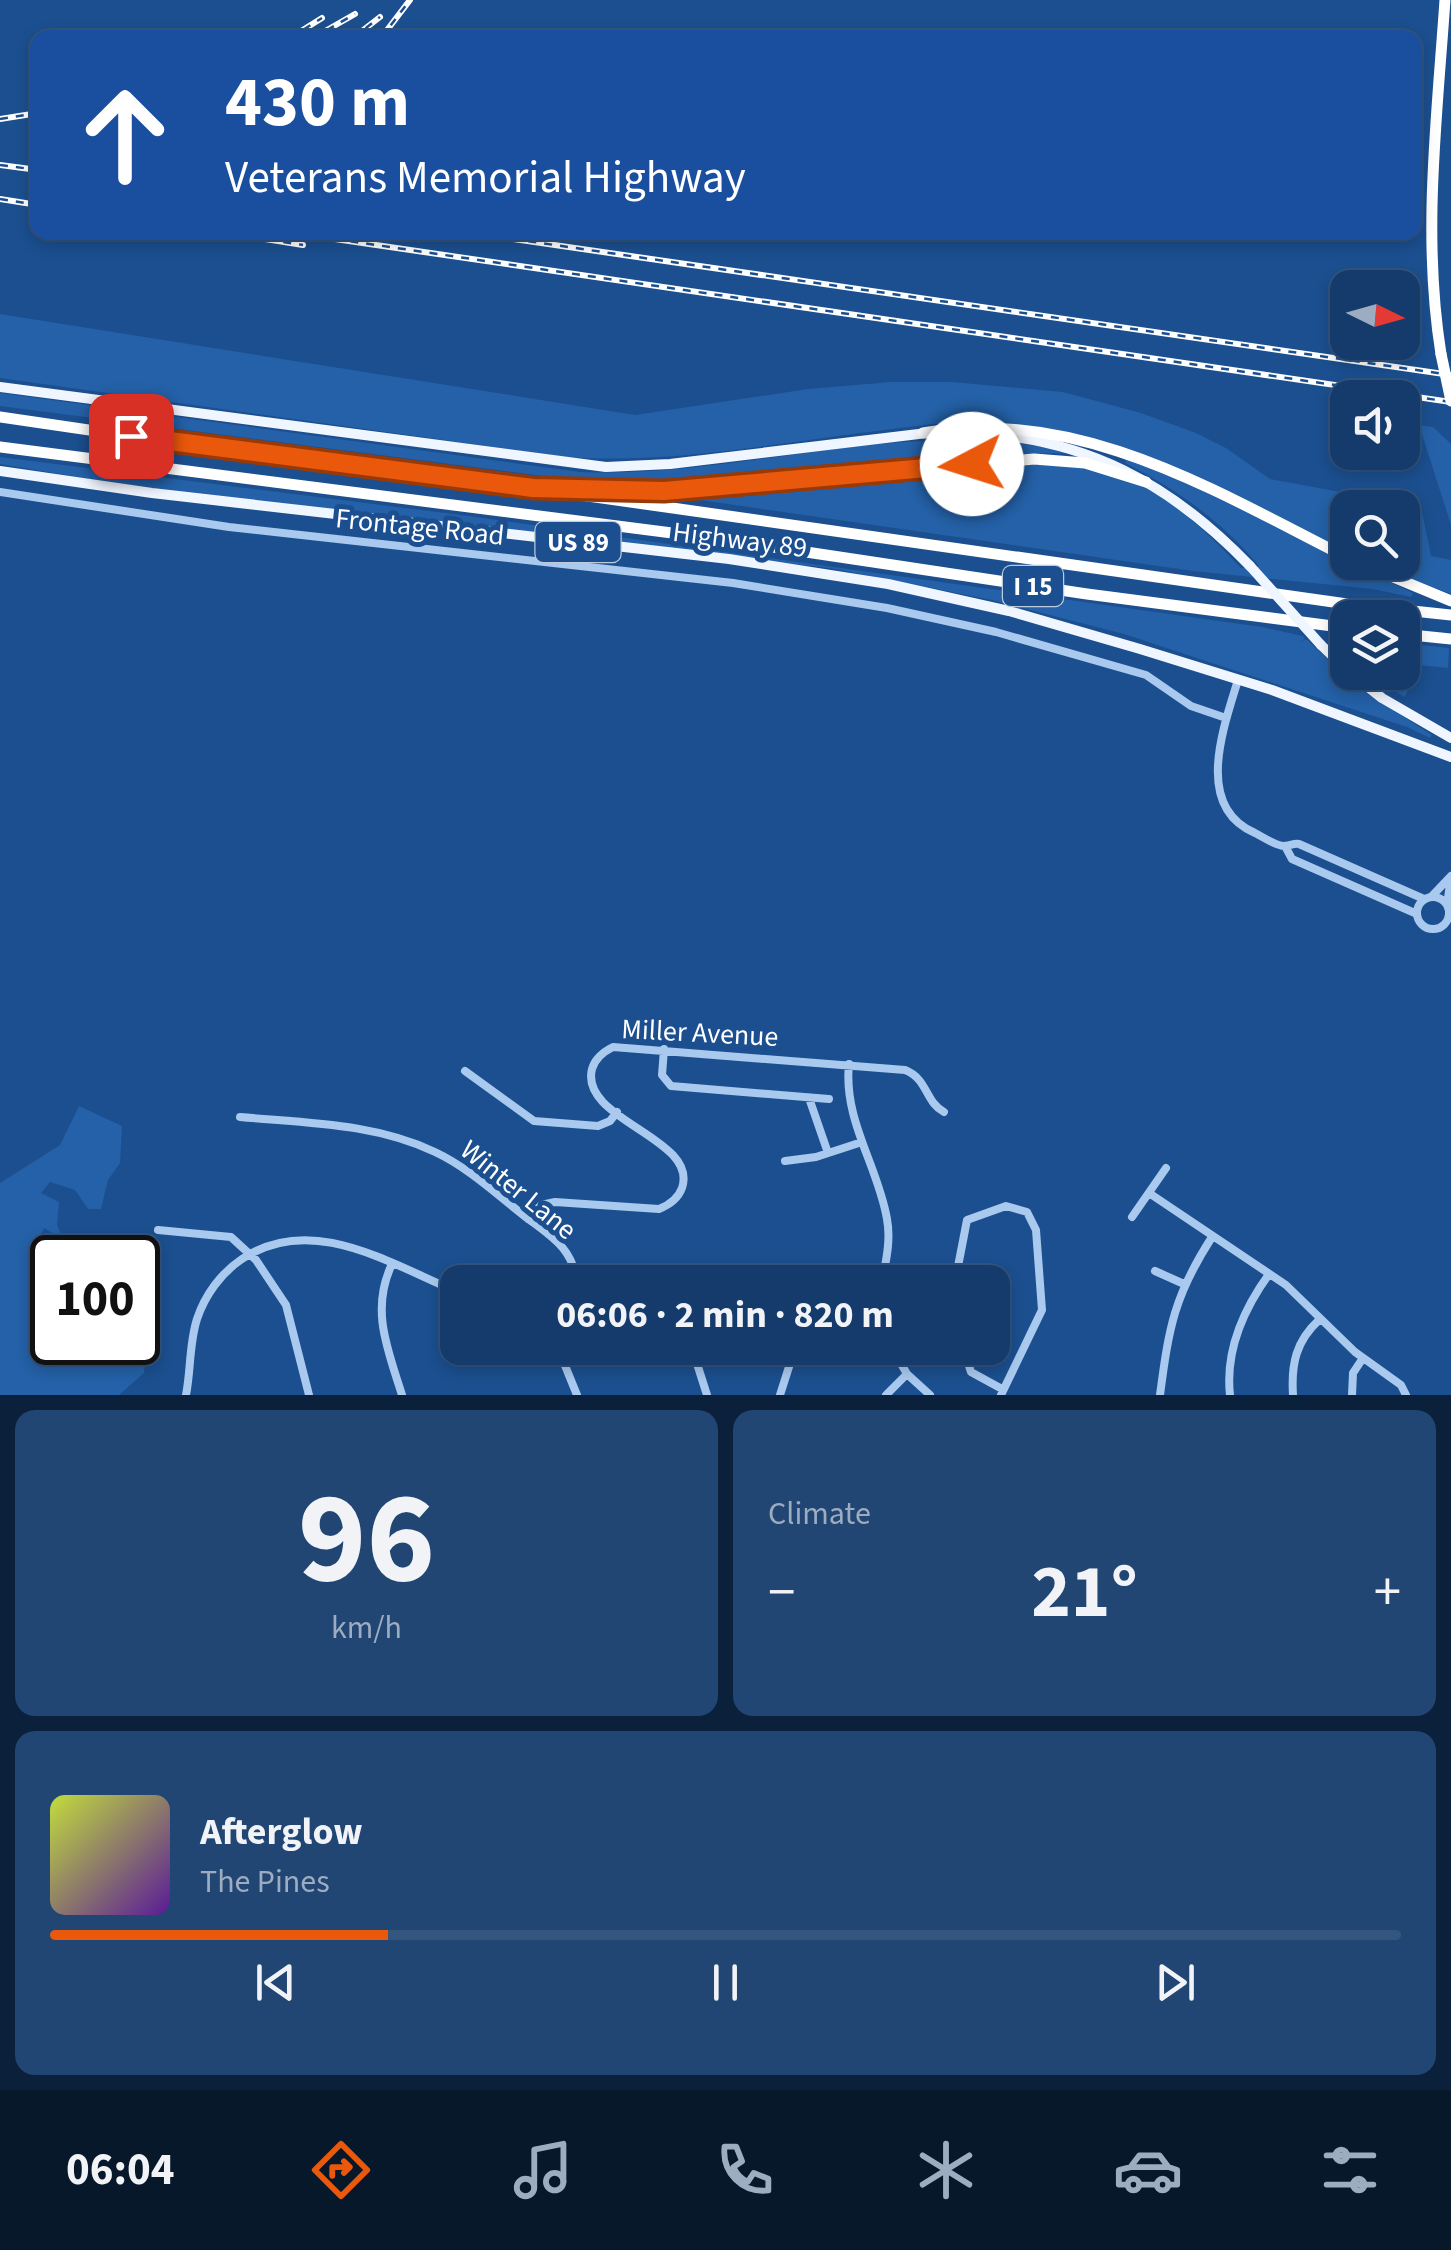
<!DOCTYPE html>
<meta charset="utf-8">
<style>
:root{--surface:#143b6b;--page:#214673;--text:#f1f3f6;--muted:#9dadc1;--line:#33557e;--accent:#ea580c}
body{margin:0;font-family:"Source Sans 3",sans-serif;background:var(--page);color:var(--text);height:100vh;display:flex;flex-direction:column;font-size:38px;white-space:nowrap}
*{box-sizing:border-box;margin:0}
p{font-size:32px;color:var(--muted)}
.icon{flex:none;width:55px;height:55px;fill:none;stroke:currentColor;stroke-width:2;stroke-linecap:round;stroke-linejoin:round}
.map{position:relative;height:1395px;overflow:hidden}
.side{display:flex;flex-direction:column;gap:15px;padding:15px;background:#0b203b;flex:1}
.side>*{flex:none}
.banner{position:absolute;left:30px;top:30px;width:1392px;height:210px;border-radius:20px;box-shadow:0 5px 15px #0003,0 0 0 2px var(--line);background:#1a4fa0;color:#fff;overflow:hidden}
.needle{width:65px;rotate:95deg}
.tools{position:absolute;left:1330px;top:270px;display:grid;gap:20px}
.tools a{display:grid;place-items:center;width:90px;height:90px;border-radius:20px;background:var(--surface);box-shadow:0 5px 15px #0003,0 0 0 2px var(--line);font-size:50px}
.speed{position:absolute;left:30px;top:1235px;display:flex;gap:20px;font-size:50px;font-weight:700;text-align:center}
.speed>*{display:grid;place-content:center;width:130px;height:130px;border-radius:50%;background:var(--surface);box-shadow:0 5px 15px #0003,0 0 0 2px var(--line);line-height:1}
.speed .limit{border:5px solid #111;border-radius:15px;background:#fff;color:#111}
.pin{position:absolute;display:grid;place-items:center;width:85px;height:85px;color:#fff;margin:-42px;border-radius:20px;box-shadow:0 5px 15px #0006}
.me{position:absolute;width:110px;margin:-55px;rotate:265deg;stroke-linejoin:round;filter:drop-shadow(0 0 8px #0008)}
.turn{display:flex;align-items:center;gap:35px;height:210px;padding:0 30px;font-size:45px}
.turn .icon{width:130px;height:130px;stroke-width:2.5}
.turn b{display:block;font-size:70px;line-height:85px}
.big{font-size:75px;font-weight:700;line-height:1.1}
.side .card{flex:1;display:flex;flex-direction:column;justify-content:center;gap:15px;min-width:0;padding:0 35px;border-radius:20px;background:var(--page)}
.side .dial{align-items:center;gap:0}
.dial b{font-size:130px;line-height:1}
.song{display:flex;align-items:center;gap:30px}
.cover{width:120px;height:120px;border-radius:15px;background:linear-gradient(135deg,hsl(70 70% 55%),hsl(270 70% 35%))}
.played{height:10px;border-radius:5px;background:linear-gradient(90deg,var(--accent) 25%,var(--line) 25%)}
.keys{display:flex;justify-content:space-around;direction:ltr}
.heat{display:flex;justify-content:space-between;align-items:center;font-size:55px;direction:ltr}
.side .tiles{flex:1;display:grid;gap:15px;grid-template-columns:1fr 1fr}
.card:last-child{grid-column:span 2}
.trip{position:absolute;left:440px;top:1265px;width:570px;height:100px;border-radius:20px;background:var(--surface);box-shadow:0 5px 15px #0003,0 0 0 2px var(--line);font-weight:700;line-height:100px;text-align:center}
.tabs{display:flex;height:160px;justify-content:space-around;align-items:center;background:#08182b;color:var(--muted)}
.tabs .icon{width:70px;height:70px}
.tabs .active{color:var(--accent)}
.tabs b{font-size:45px;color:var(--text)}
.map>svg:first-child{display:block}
</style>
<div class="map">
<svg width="1451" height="1395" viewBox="0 0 1451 1395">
<rect width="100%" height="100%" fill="#1b4f8f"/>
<!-- green -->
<path fill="#2461a8" d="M0,314L635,415L808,389L891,382H952L1063,392L1141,413L1196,433L1226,448L1270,479L1421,507L1431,556L1451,560V594L1368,563L1402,562V508H1348L1347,552C1224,487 1110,421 965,422C930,423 895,429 860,433C762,446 665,464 566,457L0,378Z
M0,393L580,472C744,479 909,413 1071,453C920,454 771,483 620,486L0,406Z
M1419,425L1433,427L1451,444V525Z
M0,457L469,516L1262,627L1303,636L1305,638L1300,643L1306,639L1360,689L1432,735L1430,738L1407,727L1124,634L992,600L829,568L186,495L0,464Z
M1126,459L1147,464L1413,593L1411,597L1373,589L1193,571L665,495L788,491L800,486C849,481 897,476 945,472C1001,466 1058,458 1112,474C1164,490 1205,530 1241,568L1259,566C1222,521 1176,489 1125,463Z
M1403,643L1449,648L1448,668L1418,665L1405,697L1363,673L1402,672Z
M79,1106L122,1126L120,1163L108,1180L101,1209H88L75,1190L50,1182L41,1193L59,1202L57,1225L64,1240L44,1228L38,1242L52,1264V1342H138V1305L150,1309L144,1373L119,1395H0V1183L60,1145Z"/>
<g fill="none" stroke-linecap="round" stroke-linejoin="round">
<!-- minor -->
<path stroke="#a9c9ee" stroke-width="8" d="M0,492L229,527L733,583L887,608L996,632L1146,675L1191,706L1226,718
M1238,680C1223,729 1194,807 1255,833C1263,837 1276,846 1284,846C1289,846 1294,843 1299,844L1424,899
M1285,846L1292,859L1417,914
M1417 913a16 16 0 1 1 32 0a16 16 0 1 1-32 0Z
M1431,897L1451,876
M1447,905L1451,877
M664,1049L662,1075L671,1086L829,1099
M849,1064C843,1120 878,1166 887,1219C891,1240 886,1261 882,1282
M465,1071L534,1121L598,1126L610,1121L617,1112
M809,1098L828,1153
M240,1117C306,1123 374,1123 435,1152C467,1167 494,1192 522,1214C547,1234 574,1247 576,1282
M785,1161L816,1157L862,1142
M1149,1193L1286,1285L1355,1352L1401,1385L1406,1395
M1132,1217L1166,1168
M528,1219L541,1205L555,1202L659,1209C669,1205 678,1199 682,1188C699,1138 579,1120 592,1069C595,1058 603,1052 613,1047L905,1070C928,1079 925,1102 944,1112
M158,1230L231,1237L256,1260L286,1305L309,1395
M392,1264C370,1310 388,1350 402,1395
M1155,1271L1184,1284
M955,1282L967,1220L1006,1206L1027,1212L1036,1230L1042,1310L1001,1395
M551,1348L564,1363L577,1395
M692,1348L707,1395
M892,1348L907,1374L930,1395
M963,1348L971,1372L1002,1389
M186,1395C191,1370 189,1344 197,1319C205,1295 221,1273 242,1259C312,1212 390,1264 458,1292
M780,1395L795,1348
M886,1395L907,1374
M1160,1395C1169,1327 1174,1296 1212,1237
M1230,1395C1225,1350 1243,1310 1269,1274
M1293,1395C1291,1364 1296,1341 1319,1320
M1352,1395L1353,1373L1363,1358"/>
<!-- major -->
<path stroke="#f0f6ff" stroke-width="10" d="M0,387L606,467L670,464L927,433
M969,433C1085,437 1170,483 1250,566
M0,471L152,493L729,559L888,584L1009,611L1140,649L1272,690L1451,757
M1321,645L1348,671
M1349,672L1382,698L1451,738"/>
<!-- highway -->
<path stroke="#fff" stroke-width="11" d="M1441,354C1422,236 1437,118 1445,0
M0,417L266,456L595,497L1347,604L1451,615
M923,433C1079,406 1215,491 1348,558
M0,447L719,539L1087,594L1348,628
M590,490L664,491L713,488L1034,459L1085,463L1146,482
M1357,562L1451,601
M1402,634L1451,639"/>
<!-- rail casing -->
<g stroke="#fff" stroke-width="6">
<path id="rail" d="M290,38L322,18
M313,38L355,14
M353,38L380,17
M381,38L410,0
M0,119L38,113
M0,165L38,170
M0,199L38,205
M220,232L303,245
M287,232L1451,402
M465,232L1451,375"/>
</g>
<!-- rail -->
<use href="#rail" stroke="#1b4f8f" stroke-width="2.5" stroke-dasharray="8" stroke-linecap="butt"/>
<!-- major-bridge -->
<path stroke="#f0f6ff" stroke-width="10" d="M1250,566L1321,645"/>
<!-- highway-bridge -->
<path stroke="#fff" stroke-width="11" d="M1441,354L1451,401"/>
</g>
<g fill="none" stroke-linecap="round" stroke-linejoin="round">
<!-- route casing -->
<g stroke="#983908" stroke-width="25">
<path id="route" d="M131,436L533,488L664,491L972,464"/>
</g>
<!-- route -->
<use href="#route" stroke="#ea580c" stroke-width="18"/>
</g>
<g text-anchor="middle" stroke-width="10" stroke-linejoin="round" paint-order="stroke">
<!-- shield labels -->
<g fill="#1b4f8f" stroke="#bbcadd" stroke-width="2.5">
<rect x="535.5" y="522" width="85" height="40" rx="8"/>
<rect x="1003" y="566" width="60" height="40" rx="8"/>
</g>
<g font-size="25" font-weight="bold" fill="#fff">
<text x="578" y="551">US 89</text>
<text x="1033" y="595">I 15</text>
</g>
<!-- street labels -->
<g font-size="28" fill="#fff" stroke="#1b4f8f">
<text transform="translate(420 526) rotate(6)" y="10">Frontage Road</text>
<text transform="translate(740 539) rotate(7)" y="10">Highway 89</text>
<text transform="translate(700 1032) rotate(3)" y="10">Miller Avenue</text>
<text transform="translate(519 1189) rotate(39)" y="10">Winter Lane</text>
</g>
</g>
</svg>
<div class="tools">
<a><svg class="needle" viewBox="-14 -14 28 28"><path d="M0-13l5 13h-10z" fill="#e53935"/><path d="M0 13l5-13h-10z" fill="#9dadc1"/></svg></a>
<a><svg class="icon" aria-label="sound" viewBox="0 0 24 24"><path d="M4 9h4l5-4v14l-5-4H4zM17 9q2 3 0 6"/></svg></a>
<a><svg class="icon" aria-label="search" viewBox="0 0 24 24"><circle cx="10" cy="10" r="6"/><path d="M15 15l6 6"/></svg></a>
<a><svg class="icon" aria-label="layers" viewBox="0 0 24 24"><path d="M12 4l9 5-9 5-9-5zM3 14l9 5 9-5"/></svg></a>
</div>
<div class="speed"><div class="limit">100</div></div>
<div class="pin" style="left:131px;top:436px;background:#d93025"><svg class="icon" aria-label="arrive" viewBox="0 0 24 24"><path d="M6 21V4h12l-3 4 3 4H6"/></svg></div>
<svg class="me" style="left:972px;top:464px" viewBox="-20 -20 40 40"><circle r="19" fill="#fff"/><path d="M0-13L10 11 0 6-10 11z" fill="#ea580c"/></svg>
<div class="trip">06:06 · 2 min · 820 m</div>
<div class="banner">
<div class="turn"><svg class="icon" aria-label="ahead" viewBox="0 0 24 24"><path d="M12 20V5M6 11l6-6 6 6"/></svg><div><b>430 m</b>Veterans Memorial Highway</div></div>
</div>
</div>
<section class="side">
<div class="tiles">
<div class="card dial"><b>96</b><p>km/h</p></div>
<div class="card"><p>Climate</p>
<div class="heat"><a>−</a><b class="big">21°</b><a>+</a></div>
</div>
<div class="card">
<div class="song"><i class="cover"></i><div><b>Afterglow</b><p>The Pines</p></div></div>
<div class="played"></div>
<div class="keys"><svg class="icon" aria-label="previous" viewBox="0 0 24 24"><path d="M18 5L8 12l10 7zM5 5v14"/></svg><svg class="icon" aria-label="pause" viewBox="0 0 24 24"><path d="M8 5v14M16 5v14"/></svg><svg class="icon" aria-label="next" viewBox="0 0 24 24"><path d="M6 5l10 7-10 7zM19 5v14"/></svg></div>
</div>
</div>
</section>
<nav class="tabs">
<b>06:04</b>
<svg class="icon active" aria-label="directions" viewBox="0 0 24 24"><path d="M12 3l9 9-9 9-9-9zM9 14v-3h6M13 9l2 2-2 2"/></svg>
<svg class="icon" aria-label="music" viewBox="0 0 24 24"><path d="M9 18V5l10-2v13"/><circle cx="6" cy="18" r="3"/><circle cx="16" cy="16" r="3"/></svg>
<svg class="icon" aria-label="phone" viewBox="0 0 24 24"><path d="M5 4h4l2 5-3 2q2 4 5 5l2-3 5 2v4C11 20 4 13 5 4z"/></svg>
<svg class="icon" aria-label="climate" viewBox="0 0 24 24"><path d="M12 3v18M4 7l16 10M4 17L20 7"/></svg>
<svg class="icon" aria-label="car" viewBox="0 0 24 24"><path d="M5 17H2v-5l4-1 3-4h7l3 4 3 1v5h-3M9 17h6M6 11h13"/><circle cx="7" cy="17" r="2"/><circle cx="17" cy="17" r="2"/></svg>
<svg class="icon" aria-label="filters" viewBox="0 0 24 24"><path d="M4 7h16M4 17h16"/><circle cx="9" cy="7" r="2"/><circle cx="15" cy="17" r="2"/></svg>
</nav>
